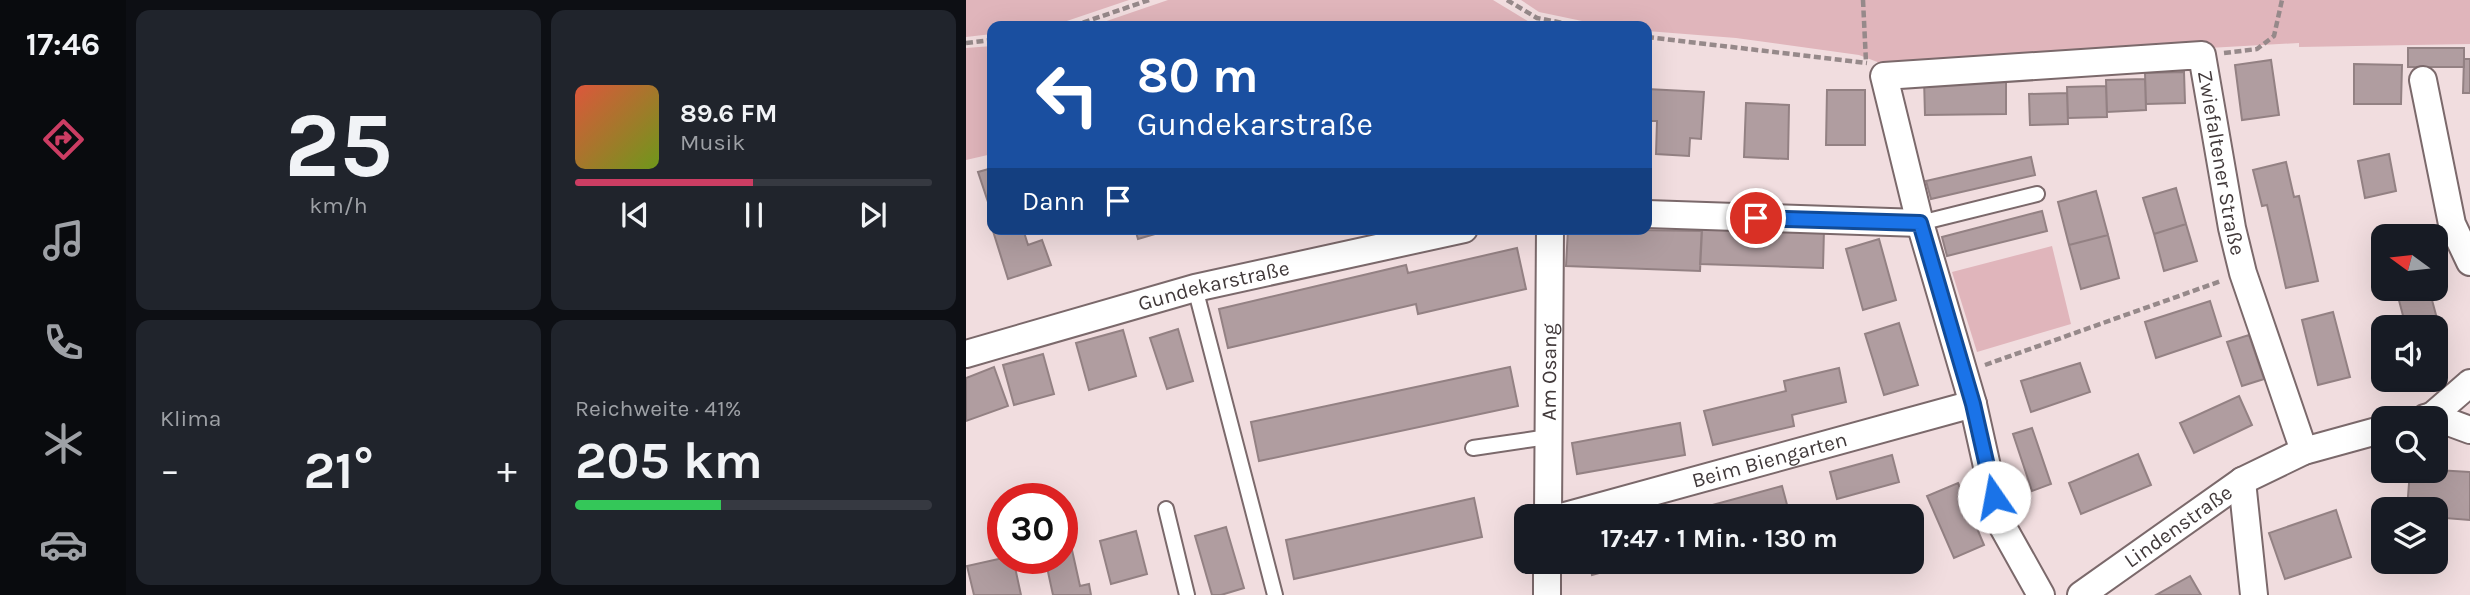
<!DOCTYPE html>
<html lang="de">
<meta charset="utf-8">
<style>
:root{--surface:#171b24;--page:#20242c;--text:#f1f3f6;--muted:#9ea1a6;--line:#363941;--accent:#cc3d63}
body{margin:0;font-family:Karla,sans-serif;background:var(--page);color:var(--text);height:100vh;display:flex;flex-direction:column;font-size:26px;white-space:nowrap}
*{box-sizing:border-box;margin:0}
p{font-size:23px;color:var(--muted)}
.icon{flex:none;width:38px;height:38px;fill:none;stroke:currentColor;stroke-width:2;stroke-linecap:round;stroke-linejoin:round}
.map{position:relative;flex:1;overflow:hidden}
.side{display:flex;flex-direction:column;gap:10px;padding:10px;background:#0d0f14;width:840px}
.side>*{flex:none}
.hud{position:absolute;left:21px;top:21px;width:665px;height:214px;border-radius:14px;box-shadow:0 7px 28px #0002;background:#1a4fa0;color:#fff;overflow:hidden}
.needle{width:46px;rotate:285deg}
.fabs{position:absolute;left:1405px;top:224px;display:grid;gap:14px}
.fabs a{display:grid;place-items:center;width:77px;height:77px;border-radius:14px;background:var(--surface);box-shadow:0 7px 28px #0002;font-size:35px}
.speed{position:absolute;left:21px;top:483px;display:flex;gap:14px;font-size:35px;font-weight:700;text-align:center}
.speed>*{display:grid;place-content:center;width:91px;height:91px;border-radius:50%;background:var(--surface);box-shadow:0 7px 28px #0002;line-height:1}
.speed .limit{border:10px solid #d22;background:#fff;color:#111}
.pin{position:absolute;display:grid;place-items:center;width:60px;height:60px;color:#fff;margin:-30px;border:4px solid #fff;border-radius:50%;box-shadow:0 2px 7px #0007}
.me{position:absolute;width:77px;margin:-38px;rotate:348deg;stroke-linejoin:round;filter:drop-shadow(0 0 5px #0008)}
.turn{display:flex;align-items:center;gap:24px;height:147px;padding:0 35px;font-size:32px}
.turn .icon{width:91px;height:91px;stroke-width:2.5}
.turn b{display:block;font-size:49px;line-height:60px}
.then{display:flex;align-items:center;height:66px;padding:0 35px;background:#0003;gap:14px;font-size:26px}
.big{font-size:52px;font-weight:700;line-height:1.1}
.side .tile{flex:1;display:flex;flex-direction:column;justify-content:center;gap:10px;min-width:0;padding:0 24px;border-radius:14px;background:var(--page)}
.side .dial{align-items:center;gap:0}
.dial b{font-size:91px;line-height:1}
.song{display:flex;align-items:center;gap:21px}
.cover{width:84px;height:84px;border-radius:10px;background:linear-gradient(135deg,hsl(10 70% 55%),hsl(80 70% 35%))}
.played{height:7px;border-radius:4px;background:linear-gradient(90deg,var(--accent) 50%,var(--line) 50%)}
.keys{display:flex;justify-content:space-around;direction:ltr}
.heat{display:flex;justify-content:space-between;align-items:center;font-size:38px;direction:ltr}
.charge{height:10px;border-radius:5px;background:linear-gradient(90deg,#34c759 41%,var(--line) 0)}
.side .tiles{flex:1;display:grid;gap:10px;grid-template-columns:repeat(2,1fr)}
.trip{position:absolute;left:548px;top:504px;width:410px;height:70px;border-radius:14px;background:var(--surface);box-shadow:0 7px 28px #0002;font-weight:700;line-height:70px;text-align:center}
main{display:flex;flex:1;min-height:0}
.tabs{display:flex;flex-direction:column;width:126px;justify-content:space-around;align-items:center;background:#090b0e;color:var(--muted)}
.tabs .icon{width:49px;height:49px}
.tabs .current{color:var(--accent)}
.tabs b{font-size:32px;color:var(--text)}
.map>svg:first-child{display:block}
</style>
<main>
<nav class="tabs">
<b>17:46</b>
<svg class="icon current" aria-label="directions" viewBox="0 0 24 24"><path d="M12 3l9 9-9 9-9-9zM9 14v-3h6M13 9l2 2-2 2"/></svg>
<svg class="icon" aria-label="music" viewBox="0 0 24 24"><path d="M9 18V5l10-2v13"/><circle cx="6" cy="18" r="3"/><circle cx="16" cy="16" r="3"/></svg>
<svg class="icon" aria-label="phone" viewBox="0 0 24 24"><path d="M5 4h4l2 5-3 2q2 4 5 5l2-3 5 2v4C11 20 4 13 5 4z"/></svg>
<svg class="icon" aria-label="climate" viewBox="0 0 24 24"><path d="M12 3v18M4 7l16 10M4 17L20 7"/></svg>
<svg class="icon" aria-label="car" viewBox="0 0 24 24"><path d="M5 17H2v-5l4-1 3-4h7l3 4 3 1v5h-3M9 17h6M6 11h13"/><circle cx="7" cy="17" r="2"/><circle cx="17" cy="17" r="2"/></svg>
</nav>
<section class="side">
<div class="tiles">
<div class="tile dial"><b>25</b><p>km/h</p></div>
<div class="tile">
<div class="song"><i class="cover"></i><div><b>89.6 FM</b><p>Musik</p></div></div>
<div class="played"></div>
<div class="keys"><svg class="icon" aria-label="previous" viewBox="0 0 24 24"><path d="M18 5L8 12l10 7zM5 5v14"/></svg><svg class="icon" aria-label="pause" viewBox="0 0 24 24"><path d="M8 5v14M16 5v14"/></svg><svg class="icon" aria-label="next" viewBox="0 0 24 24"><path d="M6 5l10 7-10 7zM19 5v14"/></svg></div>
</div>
<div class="tile"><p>Klima</p>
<div class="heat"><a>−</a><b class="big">21°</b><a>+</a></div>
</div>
<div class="tile"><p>Reichweite · 41%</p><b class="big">205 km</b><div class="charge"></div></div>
</div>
</section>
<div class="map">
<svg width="1504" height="595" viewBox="0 0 1504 595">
<rect width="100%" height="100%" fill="#f1dddf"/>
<!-- green -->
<path fill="#e0b5bb" d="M0,0H163L86,26H26V34L0,37Z
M202,0H527L565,23L550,26H126Z
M555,0H1504V44L1333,47V43L922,66L893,55L770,38L681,31V26H640L573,12Z
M26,46V154L0,160V48Z
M1086,246L1105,324L1011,352L986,272Z"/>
<!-- building -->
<path fill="#b09da0" stroke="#938183" stroke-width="2" d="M1442,48H1498V67H1442Z
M1498,59H1504V93H1497Z
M1305,60L1313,115L1276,120L1269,65Z
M1388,64L1436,65L1435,104H1388Z
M1218,72L1219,103L1180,104L1179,73Z
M1040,78V114L959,115L958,79Z
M1179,79L1180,110L1141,112L1140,80Z
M1140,86L1141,117L1102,118L1101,87Z
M681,89L738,92L735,139L724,138L723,156L690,154L691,121H681Z
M861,90H899V145H860Z
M1101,93L1102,124L1064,125L1063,94Z
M780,103L823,105L822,159L778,157Z
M1423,154L1430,191L1399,198L1392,161Z
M1065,157L1069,175L965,199L960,181Z
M1320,162L1328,197L1333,196L1352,281L1320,288L1301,205L1296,206L1287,170Z
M26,168V214L12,172Z
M1210,188L1220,224L1188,234L1177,198Z
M1130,191L1142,235L1103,245L1092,202Z
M1076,211L1081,231L981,256L976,237Z
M1220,224L1231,261L1198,271L1188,234Z
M736,225L858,229L857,268L734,264Z
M32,229H57L62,245L76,240L85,265L42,279L27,231Z
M169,229H206L172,239Z
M602,229L736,231L734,271L600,266Z
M1142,235L1153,278L1115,289L1103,245Z
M913,239L930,300L897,310L880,249Z
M551,248L560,289L452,314L450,304L262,348L253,309L440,265L442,273Z
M1430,289H1463L1473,326L1440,327Z
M1244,301L1255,336L1190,358L1179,322Z
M1367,312L1384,377L1352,385L1336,320Z
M933,323L952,385L918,395L899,334Z
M212,329L227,381L201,389L184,338Z
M157,330L170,376L123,390L110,343Z
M1283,335L1298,379L1276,386L1261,342Z
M77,354L88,394L48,405L37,365Z
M1114,363L1124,392L1065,412L1055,381Z
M28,367L42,406L0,421V378Z
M544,367L552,406L293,461L285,422Z
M873,368L880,402L826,415L828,426L747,445L738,411L820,391L818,381Z
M1273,396L1286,425L1228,453L1214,423Z
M714,423L719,455L611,474L606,443Z
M1066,428L1085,484L1066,491L1047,434Z
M1172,454L1185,485L1115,514L1103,483Z
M926,455L933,482L871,499L864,472Z
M1470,470L1504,472V520L1479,518L1477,543H1470V509H1441L1444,471Z
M992,483L1018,545L988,558L961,496Z
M816,486L824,516H734L732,509Z
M508,498L516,537L328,579L320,540Z
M1370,510L1385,557L1319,579L1303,533Z
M260,527L278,588L255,595H246L229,536Z
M170,531L181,574L145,584L134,541Z
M106,550L114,586L123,584L125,595H87L79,558H96V552Z
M37,558H47L55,595H8L1,566Z
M623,562H673L626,575Z
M1224,576L1235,595H1190Z"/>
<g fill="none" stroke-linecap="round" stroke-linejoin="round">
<!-- lane casing -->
<g stroke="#7b696b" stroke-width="18">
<path id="lane" d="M954,223L1071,194
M229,288L309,595
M507,448L582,437
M200,509L221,595"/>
</g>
<!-- street casing -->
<g stroke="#7b696b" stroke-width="30">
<g id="street">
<path d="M1457,80L1486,224L1504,262"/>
<path d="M681,214L954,223"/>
<path id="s1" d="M0,354L229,288L498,229"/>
<path d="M1466,416L1504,383"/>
<path d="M1459,418L1466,416L1504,430"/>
<path d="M1276,481L1288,595"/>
<path id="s2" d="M582,516L584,229"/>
<path id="s3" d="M599,516L1007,404"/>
<path d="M581,595V562"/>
<path id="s4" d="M1075,595L1033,520L1007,404L954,223L918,76L1236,55L1266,228L1277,273L1338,451"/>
<path id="s5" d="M1115,595L1276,481L1338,451L1418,429"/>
</g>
</g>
<!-- path -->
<path stroke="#96898a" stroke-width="4.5" stroke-dasharray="7 3.5" stroke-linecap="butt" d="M541,0L571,18L613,26
M897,0L900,62
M107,26L183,0
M681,37L901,63
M0,43L26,40
M1258,53L1291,49L1308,36L1316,0
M1019,365L1255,281"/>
<!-- lane -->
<use href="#lane" stroke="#fff" stroke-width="14"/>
<!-- street -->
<use href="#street" stroke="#fff" stroke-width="26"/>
</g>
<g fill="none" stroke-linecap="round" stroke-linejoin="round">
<!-- route casing -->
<g stroke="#114b97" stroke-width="18">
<path id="route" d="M790,218L954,223L1007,404L1028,497"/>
</g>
<!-- route -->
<use href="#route" stroke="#1a73e8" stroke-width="12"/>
</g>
<g text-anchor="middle" stroke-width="6" stroke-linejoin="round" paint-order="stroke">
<!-- street labels -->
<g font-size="21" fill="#41393a" stroke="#feeaec">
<text dy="7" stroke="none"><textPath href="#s4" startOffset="973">Zwiefaltener Straße</textPath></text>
<text dy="7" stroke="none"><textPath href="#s1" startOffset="257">Gundekarstraße</textPath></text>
<text dy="7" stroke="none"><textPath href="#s2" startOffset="144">Am Osang</textPath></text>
<text dy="7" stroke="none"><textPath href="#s3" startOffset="212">Beim Biengarten</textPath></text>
<text dy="7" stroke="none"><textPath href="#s5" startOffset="119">Lindenstraße</textPath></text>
</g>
</g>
</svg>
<div class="fabs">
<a><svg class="needle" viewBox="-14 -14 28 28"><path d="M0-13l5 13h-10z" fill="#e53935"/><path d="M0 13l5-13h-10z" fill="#9ea1a6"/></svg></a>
<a><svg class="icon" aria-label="sound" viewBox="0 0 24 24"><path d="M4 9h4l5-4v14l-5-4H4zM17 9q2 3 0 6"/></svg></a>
<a><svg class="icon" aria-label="search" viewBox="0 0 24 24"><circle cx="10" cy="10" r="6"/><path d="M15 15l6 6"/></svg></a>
<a><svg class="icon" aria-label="layers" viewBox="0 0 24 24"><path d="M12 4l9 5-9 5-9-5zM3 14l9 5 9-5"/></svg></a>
</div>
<div class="speed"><div class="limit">30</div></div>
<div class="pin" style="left:790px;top:218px;background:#d93025"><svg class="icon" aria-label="arrive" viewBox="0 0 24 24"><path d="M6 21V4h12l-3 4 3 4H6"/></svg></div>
<svg class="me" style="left:1028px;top:497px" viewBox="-20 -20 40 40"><circle r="19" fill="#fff"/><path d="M0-13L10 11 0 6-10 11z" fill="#1a73e8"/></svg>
<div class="trip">17:47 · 1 Min. · 130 m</div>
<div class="hud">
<div class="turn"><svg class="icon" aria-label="left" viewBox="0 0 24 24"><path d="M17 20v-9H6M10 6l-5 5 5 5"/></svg><div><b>80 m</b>Gundekarstraße</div></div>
<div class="then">Dann<svg class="icon" aria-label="arrive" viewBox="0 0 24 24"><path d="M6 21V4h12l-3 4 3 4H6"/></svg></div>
</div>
</div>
</main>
